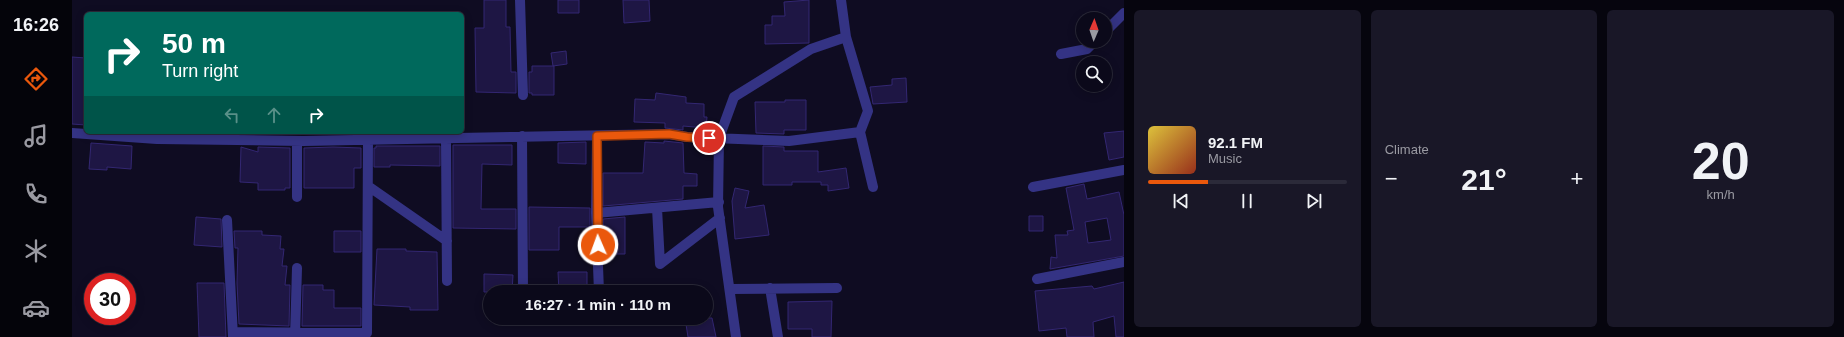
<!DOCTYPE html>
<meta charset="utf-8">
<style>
:root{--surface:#0b091a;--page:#191727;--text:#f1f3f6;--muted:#9a9aa2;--line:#2b2a39;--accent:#ea580c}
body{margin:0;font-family:Helvetica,sans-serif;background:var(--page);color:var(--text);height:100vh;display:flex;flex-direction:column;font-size:15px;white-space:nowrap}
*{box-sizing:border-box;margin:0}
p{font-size:13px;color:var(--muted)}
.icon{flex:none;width:22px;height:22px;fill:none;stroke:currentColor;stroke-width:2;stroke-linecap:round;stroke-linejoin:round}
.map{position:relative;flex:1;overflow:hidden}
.drawer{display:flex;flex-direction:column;gap:10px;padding:10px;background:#06050e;width:720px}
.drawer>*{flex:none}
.banner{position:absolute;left:12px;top:12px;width:380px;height:122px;border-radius:6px;box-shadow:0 2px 10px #0003,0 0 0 1px var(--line);background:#00695c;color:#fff;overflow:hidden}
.needle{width:26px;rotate:2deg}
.fabs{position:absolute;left:1004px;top:12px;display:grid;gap:8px}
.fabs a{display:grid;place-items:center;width:36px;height:36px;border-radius:50%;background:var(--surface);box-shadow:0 2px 10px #0003,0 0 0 1px var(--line);font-size:20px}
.speed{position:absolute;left:12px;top:273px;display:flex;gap:8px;font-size:20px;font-weight:700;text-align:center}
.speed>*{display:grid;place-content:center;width:52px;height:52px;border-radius:50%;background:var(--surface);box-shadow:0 2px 10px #0003,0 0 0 1px var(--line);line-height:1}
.speed .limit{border:6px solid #d22;background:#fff;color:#111}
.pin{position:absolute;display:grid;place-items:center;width:34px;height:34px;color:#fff;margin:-17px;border:2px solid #fff;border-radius:50%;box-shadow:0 1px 4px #0007}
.me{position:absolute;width:44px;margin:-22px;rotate:358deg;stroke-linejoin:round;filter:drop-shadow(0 0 3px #0008)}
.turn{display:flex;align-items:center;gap:14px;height:84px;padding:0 12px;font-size:18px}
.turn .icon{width:52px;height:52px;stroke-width:2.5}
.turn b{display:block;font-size:28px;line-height:34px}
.lanes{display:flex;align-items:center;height:38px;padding:0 12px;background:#0003;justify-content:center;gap:20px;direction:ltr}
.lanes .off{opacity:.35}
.big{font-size:30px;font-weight:800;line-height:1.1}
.drawer .widget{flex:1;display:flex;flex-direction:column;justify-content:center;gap:6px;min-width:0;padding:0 14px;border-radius:6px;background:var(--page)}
.drawer .dial{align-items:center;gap:0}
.dial b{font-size:52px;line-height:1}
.song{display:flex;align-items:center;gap:12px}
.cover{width:48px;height:48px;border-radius:6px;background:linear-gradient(135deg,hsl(50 70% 55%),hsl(10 70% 35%))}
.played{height:4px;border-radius:2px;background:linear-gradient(90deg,var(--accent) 30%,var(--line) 30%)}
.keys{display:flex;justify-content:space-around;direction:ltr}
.heat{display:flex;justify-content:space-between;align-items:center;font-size:22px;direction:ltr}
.drawer .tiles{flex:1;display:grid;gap:10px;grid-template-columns:repeat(3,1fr)}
.trip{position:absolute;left:411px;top:285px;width:230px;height:40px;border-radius:20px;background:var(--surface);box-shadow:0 2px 10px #0003,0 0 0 1px var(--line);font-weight:800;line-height:40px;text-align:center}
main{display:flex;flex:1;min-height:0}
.tabs{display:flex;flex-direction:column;width:72px;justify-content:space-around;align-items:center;background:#04040a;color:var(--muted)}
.tabs .icon{width:28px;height:28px}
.tabs .selected{color:var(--accent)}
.tabs b{font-size:18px;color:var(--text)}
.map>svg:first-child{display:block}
</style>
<main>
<nav class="tabs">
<b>16:26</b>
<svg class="icon selected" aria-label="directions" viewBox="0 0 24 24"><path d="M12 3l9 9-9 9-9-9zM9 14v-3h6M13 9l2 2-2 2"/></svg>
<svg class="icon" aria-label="music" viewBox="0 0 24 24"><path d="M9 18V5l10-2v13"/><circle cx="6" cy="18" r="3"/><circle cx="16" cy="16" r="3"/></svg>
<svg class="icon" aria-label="phone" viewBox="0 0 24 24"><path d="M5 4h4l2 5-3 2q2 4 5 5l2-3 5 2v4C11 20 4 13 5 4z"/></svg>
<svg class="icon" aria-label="climate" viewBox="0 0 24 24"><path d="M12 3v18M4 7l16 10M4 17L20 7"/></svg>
<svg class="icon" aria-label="car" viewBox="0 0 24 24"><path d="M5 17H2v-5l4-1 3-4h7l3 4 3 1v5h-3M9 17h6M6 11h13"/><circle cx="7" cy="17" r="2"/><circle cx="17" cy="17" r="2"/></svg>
</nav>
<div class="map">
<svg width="1052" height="337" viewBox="0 0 1052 337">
<rect width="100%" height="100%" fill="#0f0c22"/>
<!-- building -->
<path fill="#1e1644" stroke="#332772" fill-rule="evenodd" d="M412,0H434V27H438L439,72H444V93L404,92L403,28H412Z
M486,0H507V13H486Z
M551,0H577L578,21L552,23Z
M737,0V43L693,44V25H700V16H713L712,2Z
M494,51L495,64L481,66L479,53Z
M0,57L14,58V125L0,124Z
M460,66H482V95H460V93H457V72H460Z
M834,78L835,102L801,104L798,87L820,85V79Z
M584,93L614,97V103L632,104V117H635L634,128L611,126V130L593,128V123L562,122L563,99L583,100Z
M713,100H734V130H712V134L684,133L683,102H713Z
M1052,131V157L1037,160L1032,133Z
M592,141L611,143L612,173L625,174V186H611V199L531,206V173H571L573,142L592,143Z
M514,142V164L486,163V143Z
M19,143L60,146L59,169L35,167V170L17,169Z
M381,145H440V165L410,164L409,209H444V229L381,228Z
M304,146H368V166L318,165V167H302V148H304Z
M691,146L712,147V151H746V172L774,168L777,188L756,191V185H749V182H720V185H691Z
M169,147L186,152V147L218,148V188H213V190H186V183L168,182Z
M261,147L289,148V168H282V188H232V148Z
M1012,184L1015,199L1047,192L1052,215V256L978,269L979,257L985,258L983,235H996L995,231L1002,230L994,188ZM1035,218L1039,240L1016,243L1013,222Z
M663,188L677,191L673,208L692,205L697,235L663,239L660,201Z
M457,207L518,208V227H487V250H457Z
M957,216H971V231H957Z
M124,217L149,219L150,247L122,245Z
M553,217V254H532L531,219Z
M162,231H190V235L209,236L208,249H212L210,266H215L213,285H218L217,326L167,324L165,283L166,248H163Z
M262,231H289V252H262Z
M305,249H334V251L365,252L366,310H338V307L302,305Z
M486,272H515V292H487Z
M412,274L441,275L440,292H412Z
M1052,282V337H1044L1042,316L1021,322L1022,337H995L994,328L967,331L963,291L1020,286L1022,289Z
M125,283H152L154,337H127Z
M231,285H251V290H262V308H289V326H230Z
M760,301L759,337H740V329H716V302Z
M613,318H640L644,337H616Z"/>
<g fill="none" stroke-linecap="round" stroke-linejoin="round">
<!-- minor -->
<path stroke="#343384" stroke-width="10" d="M448,0L451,95
M1033,32L1052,13
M989,54L1015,49L1023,41
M788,132L801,187
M0,133L85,139L231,141L597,134L615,137L717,141L788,132L796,111L774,37L769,0
M450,136L451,292
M525,136L524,213L527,292
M374,139L375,281
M225,141V197
M296,186L375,241
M961,187L1052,170
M585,208L588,264L648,218
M524,213L647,202
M155,220L161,337
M965,279L1052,262
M698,288L706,337
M659,289L765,288
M161,332L295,333L296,140
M223,337L225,268
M664,337L646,207L647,138L662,97L739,49L774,37"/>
</g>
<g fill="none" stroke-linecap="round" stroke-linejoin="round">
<!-- route casing -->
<g stroke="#983908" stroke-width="10">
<path id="route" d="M526,245L525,136L597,134L615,137L637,138"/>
</g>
<!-- route -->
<use href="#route" stroke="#ea580c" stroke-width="7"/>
</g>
</svg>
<div class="fabs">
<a><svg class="needle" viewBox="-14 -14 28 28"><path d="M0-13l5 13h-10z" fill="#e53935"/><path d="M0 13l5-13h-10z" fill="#9a9aa2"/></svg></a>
<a><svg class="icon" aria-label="search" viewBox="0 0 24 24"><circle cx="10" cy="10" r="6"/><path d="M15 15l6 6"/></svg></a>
</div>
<div class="speed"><div class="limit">30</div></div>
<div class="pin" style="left:637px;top:138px;background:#d93025"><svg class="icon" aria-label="arrive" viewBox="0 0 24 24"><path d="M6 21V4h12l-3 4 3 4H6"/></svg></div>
<svg class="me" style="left:526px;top:245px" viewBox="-20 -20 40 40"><circle r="17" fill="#ea580c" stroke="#fff" stroke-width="3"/><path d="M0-11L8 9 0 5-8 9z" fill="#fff"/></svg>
<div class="trip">16:27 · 1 min · 110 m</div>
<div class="banner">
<div class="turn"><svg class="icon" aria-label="right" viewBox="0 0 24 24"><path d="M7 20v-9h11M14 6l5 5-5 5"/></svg><div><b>50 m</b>Turn right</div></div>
<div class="lanes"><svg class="icon off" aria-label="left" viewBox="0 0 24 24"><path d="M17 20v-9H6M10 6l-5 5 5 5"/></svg><svg class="icon off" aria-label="ahead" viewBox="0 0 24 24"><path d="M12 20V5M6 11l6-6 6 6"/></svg><svg class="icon" aria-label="right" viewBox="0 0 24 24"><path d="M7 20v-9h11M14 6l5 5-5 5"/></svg></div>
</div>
</div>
<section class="drawer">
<div class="tiles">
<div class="widget">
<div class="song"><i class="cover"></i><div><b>92.1 FM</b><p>Music</p></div></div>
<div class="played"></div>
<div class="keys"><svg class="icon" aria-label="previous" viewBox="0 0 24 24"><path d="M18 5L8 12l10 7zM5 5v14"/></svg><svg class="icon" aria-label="pause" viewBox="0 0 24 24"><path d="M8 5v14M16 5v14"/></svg><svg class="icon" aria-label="next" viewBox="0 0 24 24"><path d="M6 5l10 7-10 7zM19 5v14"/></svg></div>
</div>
<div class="widget"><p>Climate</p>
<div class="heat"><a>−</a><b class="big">21°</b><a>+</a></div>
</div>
<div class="widget dial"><b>20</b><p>km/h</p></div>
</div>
</section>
</main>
